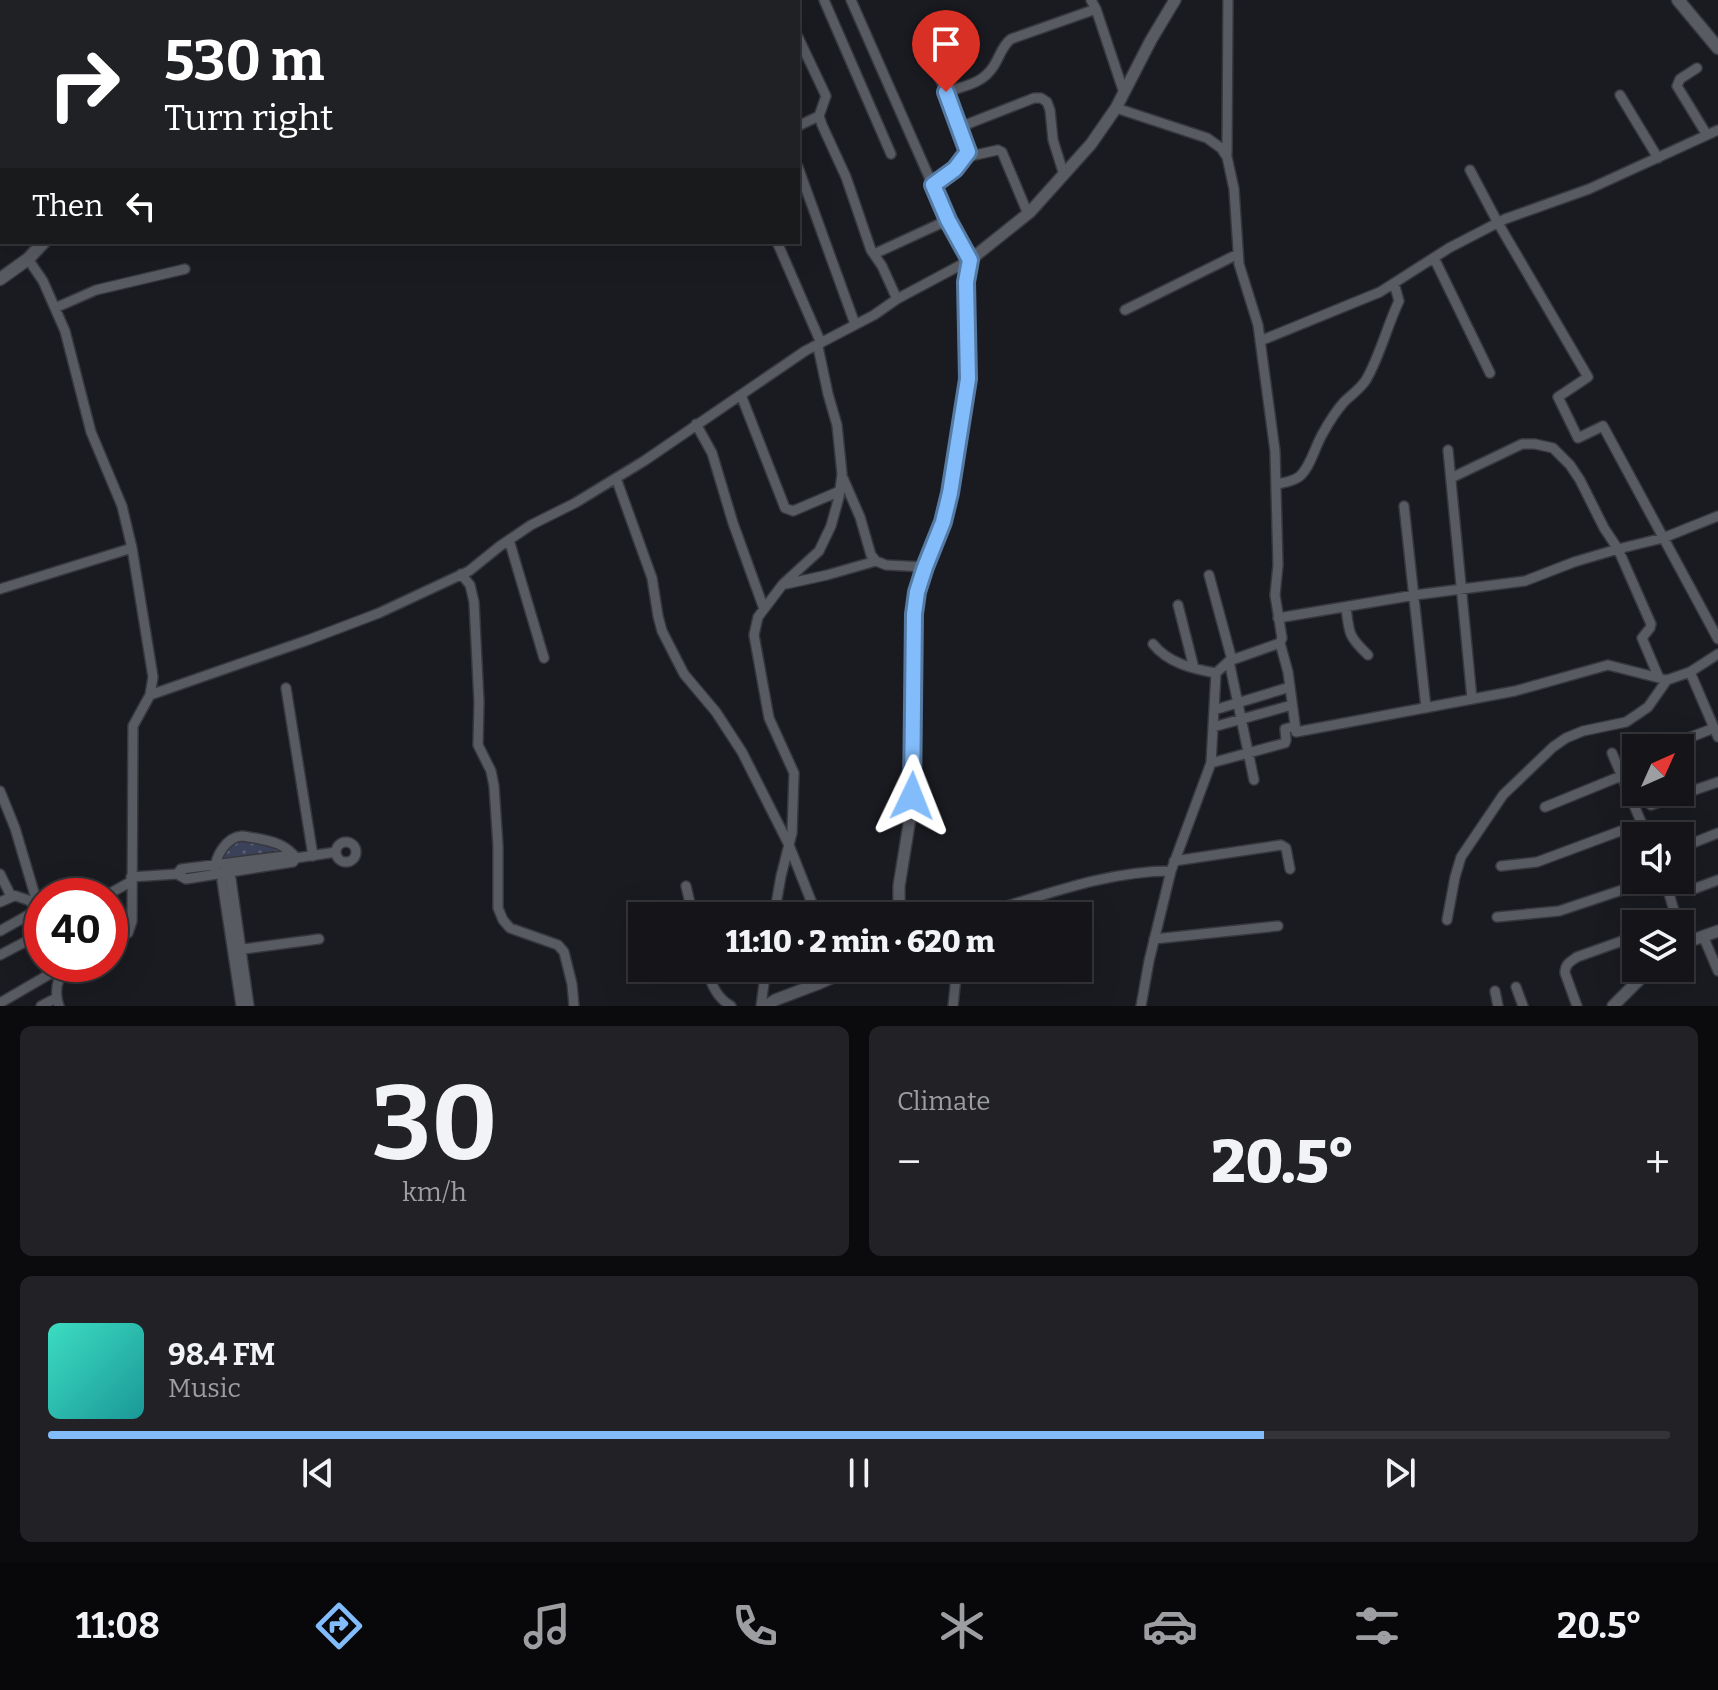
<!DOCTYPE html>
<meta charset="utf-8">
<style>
:root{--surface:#141419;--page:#212126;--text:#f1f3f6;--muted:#9d9ea2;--line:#333338;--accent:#83bcfb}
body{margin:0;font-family:Bitter,serif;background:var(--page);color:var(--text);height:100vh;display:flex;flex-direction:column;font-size:30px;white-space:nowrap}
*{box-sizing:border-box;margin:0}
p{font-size:26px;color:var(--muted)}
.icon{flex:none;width:44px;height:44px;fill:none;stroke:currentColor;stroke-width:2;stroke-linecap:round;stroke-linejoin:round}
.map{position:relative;height:1006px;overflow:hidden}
.sheet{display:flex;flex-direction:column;gap:20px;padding:20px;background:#0b0b0e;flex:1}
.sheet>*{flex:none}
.hud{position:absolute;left:0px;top:0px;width:800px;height:244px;box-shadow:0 8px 32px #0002,0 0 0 2px var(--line);background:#202124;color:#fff;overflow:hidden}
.needle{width:52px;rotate:45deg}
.fabs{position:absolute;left:1622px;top:734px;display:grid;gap:16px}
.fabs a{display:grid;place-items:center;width:72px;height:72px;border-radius:0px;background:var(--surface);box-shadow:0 8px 32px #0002,0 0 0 2px var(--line);font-size:40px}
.speed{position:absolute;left:24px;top:878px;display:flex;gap:16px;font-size:40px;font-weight:700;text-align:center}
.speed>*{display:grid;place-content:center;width:104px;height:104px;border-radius:50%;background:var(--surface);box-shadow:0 8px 32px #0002,0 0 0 2px var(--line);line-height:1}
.speed .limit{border:12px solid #d22;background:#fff;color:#111}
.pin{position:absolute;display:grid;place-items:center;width:68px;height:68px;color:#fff;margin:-82px -34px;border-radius:50% 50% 50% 0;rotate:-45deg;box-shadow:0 0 8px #0007}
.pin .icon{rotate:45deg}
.me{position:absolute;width:88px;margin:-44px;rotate:2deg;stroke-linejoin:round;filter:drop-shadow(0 0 6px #0008)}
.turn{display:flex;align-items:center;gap:28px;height:168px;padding:0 32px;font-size:36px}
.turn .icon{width:104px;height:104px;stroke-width:2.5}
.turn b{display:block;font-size:56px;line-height:68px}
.then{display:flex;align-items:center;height:76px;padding:0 32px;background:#0003;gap:16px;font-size:30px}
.big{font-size:60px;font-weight:800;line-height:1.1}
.sheet .card{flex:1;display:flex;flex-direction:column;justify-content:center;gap:12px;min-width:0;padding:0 28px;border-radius:12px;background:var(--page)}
.sheet .dial{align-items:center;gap:0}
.dial b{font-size:104px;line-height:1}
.song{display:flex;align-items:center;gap:24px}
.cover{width:96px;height:96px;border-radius:12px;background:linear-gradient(135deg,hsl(170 70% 55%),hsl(180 70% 35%))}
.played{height:8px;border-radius:4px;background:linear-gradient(90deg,var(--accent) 75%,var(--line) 75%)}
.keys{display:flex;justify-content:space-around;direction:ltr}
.heat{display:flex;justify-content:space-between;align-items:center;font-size:44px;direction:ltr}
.sheet .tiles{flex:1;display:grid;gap:20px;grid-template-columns:1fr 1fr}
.card:last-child{grid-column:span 2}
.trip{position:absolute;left:628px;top:902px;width:464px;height:80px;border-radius:0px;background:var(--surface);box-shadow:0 8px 32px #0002,0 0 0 2px var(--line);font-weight:800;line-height:80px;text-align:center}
.tabs{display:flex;height:128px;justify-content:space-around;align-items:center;background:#08080a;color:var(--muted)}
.tabs .icon{width:56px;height:56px}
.tabs .active{color:var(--accent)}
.tabs b{font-size:36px;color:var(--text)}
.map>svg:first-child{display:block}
</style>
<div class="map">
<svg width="1718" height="1006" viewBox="0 0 1718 1006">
<defs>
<pattern id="grass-dots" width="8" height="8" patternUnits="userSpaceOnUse" patternTransform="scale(2)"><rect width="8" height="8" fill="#3c415a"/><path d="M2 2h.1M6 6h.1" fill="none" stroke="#575c71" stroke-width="1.8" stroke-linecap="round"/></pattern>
</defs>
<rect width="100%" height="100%" fill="#1a1b21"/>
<!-- grass -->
<path fill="url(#grass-dots)" d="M242,840L272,845L283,850L221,859L234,843Z"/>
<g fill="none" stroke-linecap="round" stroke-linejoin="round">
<!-- minor casing -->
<g stroke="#37383d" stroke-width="12">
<path id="minor" d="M33,0L34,2
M145,0V2
M624,0L625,2
M671,0L672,2
M701,0V2
M734,0L735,2
M780,0L781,2
M824,0L891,154
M1091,0L1096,9L1124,93
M798,37L826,96L819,116L822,125L846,177L871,250L882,266L897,299
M932,60L954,111L968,152L955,169L933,185
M1697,68L1680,79L1677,86L1707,135
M946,92C964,86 982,84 993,67C1000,57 1001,47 1011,39L1096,9
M0,93L2,97
M1620,95L1658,158
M1116,108L1207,138L1221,148L1227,157L1234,189L1239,264L1258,325L1275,451L1278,565L1275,595L1282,638L1280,643L1229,661L1216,673L1211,763L1171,871L1149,961L1141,1006
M798,126L819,116
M960,127L1034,98H1041L1047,102L1050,110L1053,140L1064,175
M1227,154L1228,0
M966,157L998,150L1002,152L1028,214
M798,167L855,324
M1470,170L1498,223L1588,377L1558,397L1578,438L1603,426L1718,639
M777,242L821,343
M874,254L948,220
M1434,258L1490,373
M28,259L43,281L65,331L91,432L122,506L132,548L153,677L150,695L133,726L132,921L128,933L110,942
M55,308L96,290L185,269
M1125,310L1238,254
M1260,341L1380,292L1449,248L1505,219L1589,189L1718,130
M741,395L785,508L793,511L840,491
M696,424L712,453L733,523L764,609
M1448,450L1472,699
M616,478L652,578L658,616L662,631L684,674L716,712L742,752L789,845L817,916
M843,478L860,517L871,555L876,561L886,565L925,567
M1451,478L1522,444H1535L1553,448L1570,465L1580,480L1604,528L1618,549L1651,624L1650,628L1642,638L1659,678
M1277,484C1285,482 1293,482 1300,476C1311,466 1315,446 1323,433C1329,422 1336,411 1344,402C1351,395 1360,389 1366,380C1380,356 1387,326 1399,301L1394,283
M1404,506L1426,708
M509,540L544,658
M461,574L470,585L474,602L479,702L478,745L491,771L494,786L498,846V908L503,920L510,928L558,945L564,952L572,984L574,1006
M1209,575L1232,660
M786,584L827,575L876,561
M0,589L132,548
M1178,605L1194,668
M1346,607C1349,633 1348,636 1368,655
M1278,618L1415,595L1525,581L1574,562L1618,549L1663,538L1718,516
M1280,643L1288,672L1296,732L1515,691L1608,665L1667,680L1690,672
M1153,644C1168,663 1193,669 1216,673
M1718,654L1690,672L1718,737
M1229,661L1254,780
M286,688L313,856
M150,695L308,640L379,613L469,571L500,546L531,525L575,503L644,461L805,351L874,315L897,299L970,260L948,220L851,0
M1214,710L1290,687
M1213,727L1292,705
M1663,748L1714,728
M1612,753L1647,836
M1636,759V758
M1211,763L1285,743L1286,740L1285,729L1295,726
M0,791L15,828L39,909L0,931
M1651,805L1718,782
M1545,807L1621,776
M336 852a10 10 0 1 1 20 0a10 10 0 1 1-20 0Z
M1680,848L1718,833
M1174,861L1281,845L1286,848L1290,869
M1501,866L1537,862L1642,823
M215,870C215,857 226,837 242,836C243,836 254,838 255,838C271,841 286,844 296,858L336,852
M225,871L231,879L249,1006
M225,873L222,881L241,1006
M0,874L10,894L28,900L37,907
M131,877L177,874L181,869L293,855L296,858L293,862L186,879L177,874
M1665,880L1678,924
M686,886L693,916
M1691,890L1718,880
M105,896L132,881
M0,902L14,896
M899,908L913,916
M774,916L781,876L792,833L794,773L769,718L754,635L758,617L783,584L819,551L831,526L839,497L842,474L837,425L828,394L818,347L814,346
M973,916C1038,898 1103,871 1171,871
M1497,917L1559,911L1652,880
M1447,920L1455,877L1461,857L1503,795L1553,747L1566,738L1583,731L1626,722L1638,714L1648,707L1667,680
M1680,930L1685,944
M1703,936L1718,971
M1154,939L1278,926
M236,950L319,939
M0,955L42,933
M707,968C711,984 716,997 731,1006
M1516,987L1523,1006
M1495,991L1498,1006
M0,1003L67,964
M41,1006L56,998
M59,1006C54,992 57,979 65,967
M761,1006L766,968
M953,1006L957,968
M1577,1006L1565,973C1565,964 1570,962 1577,957L1636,936"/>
</g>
<!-- tertiary casing -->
<g stroke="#37383d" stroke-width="14">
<path id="tertiary" d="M896,916L899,908V886L911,812L913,780L914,614L917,592L927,559L943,522L950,493L968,379L966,282L970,260L1030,212L1091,144L1116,108L1151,40L1175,0
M1680,947L1690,941L1718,931
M766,1006L775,1000L820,983L853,968
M1613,1006L1651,968"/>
</g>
<!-- secondary casing -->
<g stroke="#37383d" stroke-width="15">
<path id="secondary" d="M1678,0L1718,48
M275,2L279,0
M0,279L28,259L44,242"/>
</g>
<!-- minor -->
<use href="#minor" stroke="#595b63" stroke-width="9"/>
<!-- tertiary -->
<use href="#tertiary" stroke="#595b63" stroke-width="11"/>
<!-- secondary -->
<use href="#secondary" stroke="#595b63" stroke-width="12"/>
</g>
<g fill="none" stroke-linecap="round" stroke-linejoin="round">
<!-- route casing -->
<g stroke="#557aa3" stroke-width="20">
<path id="route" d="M912,796L914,614L917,592L925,567L943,522L950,493L968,379L966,282L970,260L948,220L933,185L955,169L968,152L946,92"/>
</g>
<!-- route -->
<use href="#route" stroke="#83bcfb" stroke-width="14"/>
</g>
</svg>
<div class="fabs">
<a><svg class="needle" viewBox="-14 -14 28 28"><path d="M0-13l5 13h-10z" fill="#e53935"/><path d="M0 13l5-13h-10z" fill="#9d9ea2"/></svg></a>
<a><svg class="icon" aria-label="sound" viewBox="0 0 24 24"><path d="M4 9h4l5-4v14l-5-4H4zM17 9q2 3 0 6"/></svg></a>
<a><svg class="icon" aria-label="layers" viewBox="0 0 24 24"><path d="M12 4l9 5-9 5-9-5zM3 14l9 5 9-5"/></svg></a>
</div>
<div class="speed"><div class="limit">40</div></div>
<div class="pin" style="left:946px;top:92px;background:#d93025"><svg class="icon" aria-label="arrive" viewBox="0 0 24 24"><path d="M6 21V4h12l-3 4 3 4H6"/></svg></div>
<svg class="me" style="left:912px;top:796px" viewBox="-20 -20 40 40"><path d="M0-17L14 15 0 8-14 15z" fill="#83bcfb" stroke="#fff" stroke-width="4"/></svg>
<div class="trip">11:10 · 2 min · 620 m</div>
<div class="hud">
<div class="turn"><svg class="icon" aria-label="right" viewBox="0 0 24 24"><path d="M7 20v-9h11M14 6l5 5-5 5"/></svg><div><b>530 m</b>Turn right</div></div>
<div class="then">Then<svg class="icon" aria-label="left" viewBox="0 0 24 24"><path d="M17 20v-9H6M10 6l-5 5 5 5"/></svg></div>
</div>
</div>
<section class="sheet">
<div class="tiles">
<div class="card dial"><b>30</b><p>km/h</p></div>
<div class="card"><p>Climate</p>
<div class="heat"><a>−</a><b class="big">20.5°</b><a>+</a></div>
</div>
<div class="card">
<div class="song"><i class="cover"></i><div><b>98.4 FM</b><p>Music</p></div></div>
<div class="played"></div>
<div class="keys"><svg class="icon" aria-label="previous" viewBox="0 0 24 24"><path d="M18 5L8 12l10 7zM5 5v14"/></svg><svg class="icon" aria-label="pause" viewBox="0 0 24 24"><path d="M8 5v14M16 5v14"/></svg><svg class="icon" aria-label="next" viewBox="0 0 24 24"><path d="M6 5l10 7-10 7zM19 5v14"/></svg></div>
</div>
</div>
</section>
<nav class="tabs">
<b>11:08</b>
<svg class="icon active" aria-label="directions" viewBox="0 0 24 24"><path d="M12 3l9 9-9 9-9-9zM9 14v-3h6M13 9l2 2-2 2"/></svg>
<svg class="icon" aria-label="music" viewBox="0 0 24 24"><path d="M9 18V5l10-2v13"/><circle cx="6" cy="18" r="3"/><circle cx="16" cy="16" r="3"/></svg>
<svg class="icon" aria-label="phone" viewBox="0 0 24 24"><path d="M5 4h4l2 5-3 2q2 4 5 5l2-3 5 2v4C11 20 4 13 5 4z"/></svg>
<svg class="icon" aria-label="climate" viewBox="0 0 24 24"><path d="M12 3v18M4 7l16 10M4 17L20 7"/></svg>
<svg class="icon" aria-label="car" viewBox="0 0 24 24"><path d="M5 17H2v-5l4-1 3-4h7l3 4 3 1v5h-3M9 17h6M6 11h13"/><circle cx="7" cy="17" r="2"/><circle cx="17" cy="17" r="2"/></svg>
<svg class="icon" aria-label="filters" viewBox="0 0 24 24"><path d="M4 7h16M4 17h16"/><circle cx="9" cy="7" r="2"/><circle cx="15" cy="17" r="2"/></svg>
<b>20.5°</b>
</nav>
